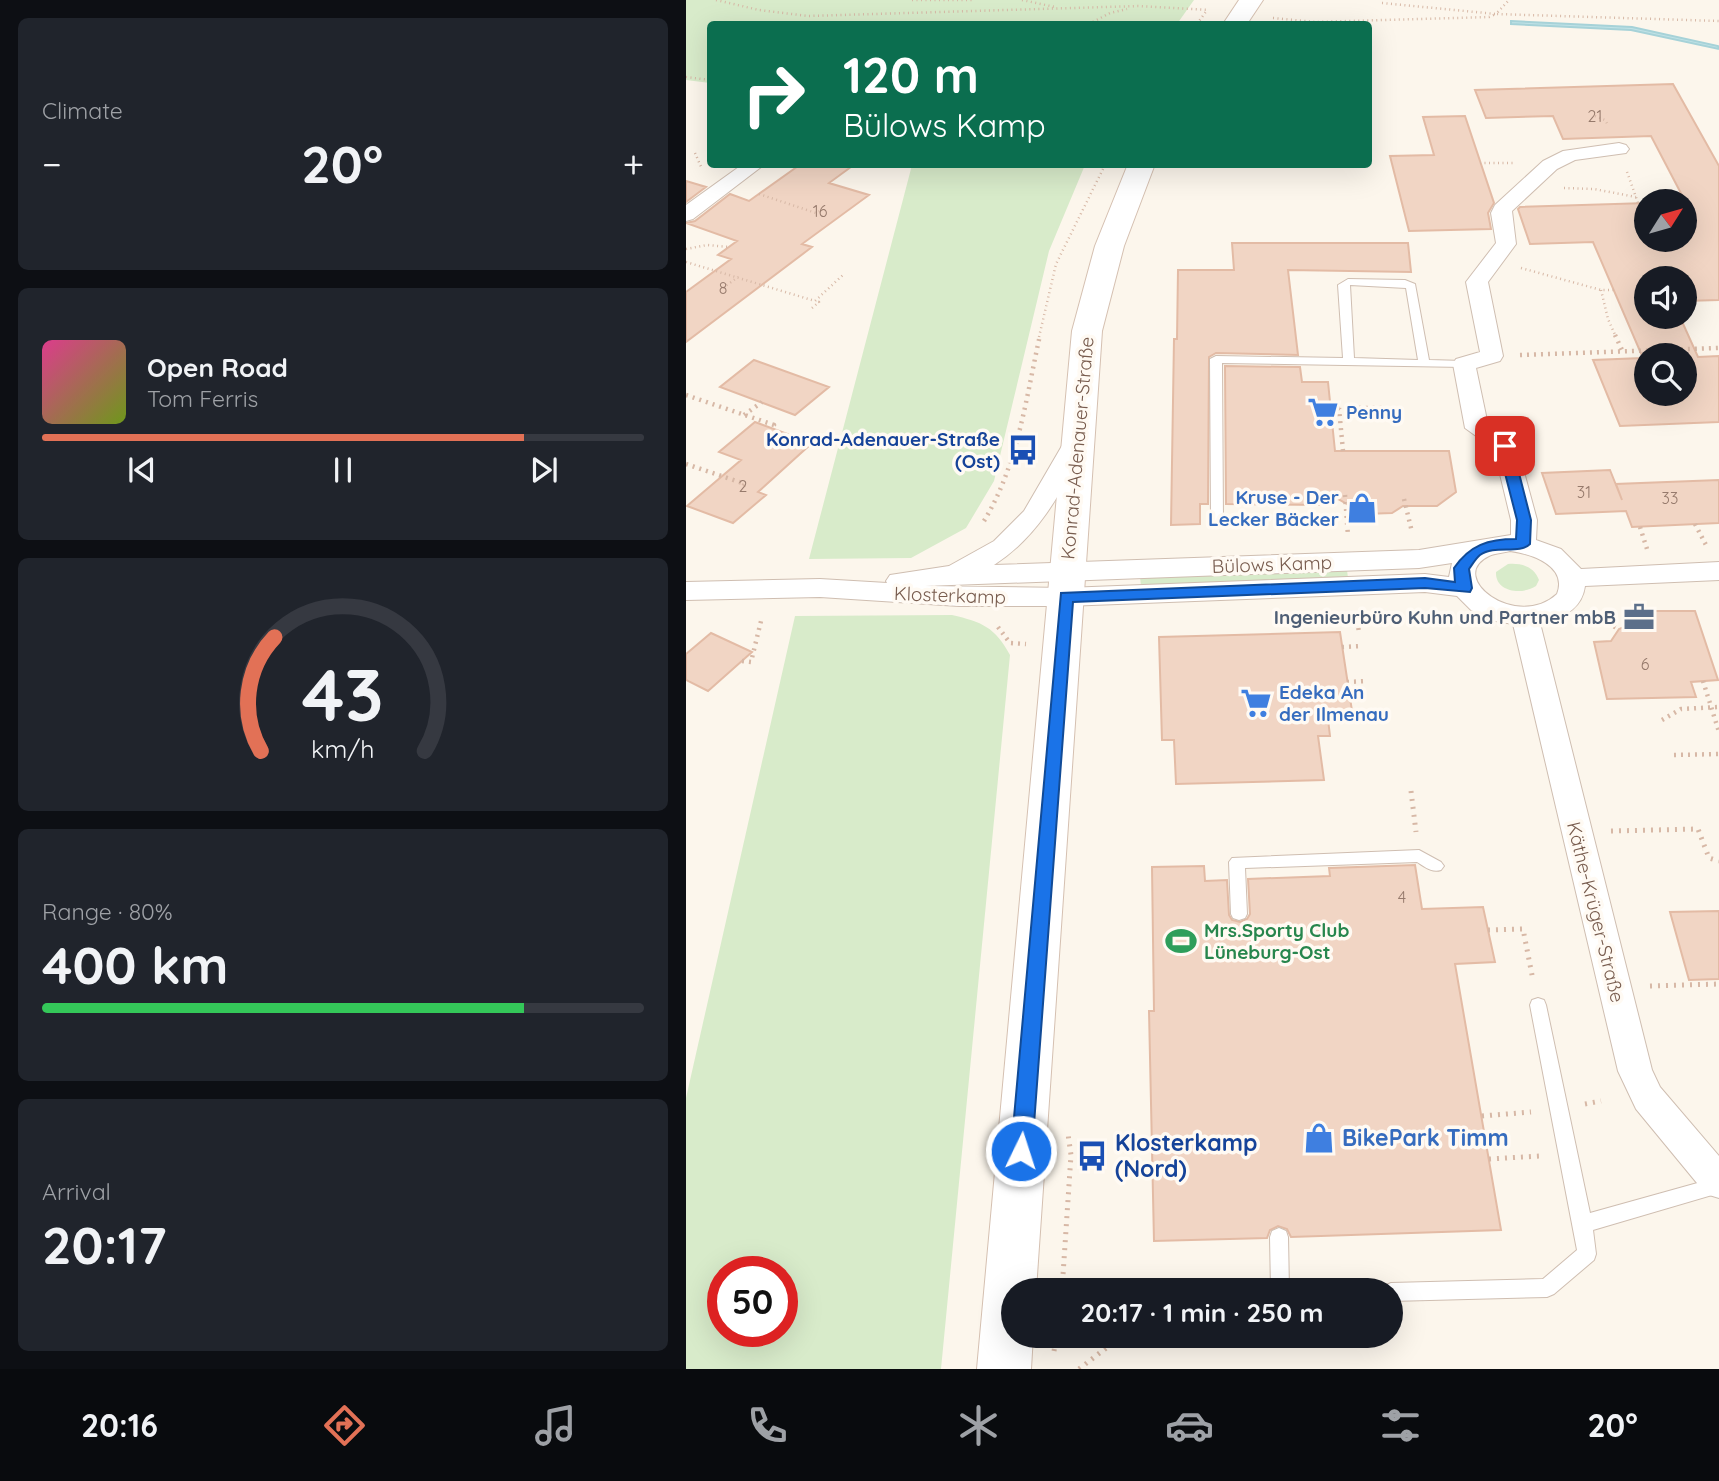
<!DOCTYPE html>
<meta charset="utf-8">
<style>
:root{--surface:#171b24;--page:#20242c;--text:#f1f3f6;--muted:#9ea1a6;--line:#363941;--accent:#e27156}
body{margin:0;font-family:Quicksand,sans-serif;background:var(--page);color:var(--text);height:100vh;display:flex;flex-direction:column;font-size:26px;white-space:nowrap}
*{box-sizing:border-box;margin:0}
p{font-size:23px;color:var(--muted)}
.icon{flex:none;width:38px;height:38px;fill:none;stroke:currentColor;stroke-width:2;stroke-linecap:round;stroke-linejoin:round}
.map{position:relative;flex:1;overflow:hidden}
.side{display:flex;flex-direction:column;gap:18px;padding:18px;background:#0d0f14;width:686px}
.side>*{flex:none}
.hud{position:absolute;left:21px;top:21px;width:665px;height:147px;border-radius:7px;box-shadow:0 7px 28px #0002;background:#0b6e4f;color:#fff;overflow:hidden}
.needle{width:46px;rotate:53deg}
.tools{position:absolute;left:948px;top:189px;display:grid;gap:14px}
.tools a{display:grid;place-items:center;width:63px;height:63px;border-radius:50%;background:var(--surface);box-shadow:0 7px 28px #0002;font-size:35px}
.speed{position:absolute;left:21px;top:1256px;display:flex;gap:14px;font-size:35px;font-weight:700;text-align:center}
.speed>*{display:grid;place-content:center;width:91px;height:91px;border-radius:50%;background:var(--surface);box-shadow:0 7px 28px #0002;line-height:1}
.speed .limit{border:10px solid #d22;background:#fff;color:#111}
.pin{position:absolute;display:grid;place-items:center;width:60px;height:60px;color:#fff;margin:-30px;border-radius:14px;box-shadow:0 4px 10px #0006}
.me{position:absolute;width:77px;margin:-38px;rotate:4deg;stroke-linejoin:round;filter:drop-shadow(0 0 5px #0008)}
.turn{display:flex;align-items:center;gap:24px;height:147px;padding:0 21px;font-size:32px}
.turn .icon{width:91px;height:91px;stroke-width:2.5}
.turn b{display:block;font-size:49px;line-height:60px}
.big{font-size:52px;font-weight:700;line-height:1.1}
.side .tile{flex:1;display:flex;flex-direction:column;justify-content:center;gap:10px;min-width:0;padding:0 24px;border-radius:10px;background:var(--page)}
.side .dial{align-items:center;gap:0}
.dial svg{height:182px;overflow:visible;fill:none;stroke:var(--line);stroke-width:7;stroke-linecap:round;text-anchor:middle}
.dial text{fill:var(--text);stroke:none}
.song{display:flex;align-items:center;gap:21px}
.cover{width:84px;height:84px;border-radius:10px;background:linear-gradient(135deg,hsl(330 70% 55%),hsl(80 70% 35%))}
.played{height:7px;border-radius:4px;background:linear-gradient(90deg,var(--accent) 80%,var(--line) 80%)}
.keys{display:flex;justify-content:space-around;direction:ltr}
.heat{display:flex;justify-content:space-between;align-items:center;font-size:38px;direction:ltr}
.charge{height:10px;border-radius:5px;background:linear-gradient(90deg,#34c759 80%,var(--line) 0)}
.trip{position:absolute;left:315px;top:1278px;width:402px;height:70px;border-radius:35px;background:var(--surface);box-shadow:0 7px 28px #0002;font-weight:700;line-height:70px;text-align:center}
.dock{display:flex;height:112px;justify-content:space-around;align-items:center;background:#090b0e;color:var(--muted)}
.dock .icon{width:49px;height:49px}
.dock .on{color:var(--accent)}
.dock b{font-size:32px;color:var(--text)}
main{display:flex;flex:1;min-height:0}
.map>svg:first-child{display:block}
</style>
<main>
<section class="side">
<div class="tile"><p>Climate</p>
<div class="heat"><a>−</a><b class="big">20°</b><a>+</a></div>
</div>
<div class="tile">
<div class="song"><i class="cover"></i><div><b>Open Road</b><p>Tom Ferris</p></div></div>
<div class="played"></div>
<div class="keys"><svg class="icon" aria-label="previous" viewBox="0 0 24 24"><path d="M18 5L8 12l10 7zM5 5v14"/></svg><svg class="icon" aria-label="pause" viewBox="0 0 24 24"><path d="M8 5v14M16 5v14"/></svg><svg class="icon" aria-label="next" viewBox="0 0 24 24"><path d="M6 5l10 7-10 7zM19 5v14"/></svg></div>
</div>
<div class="tile dial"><svg viewBox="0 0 100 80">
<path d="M14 69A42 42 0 1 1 86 69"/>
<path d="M14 69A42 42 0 0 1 20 19" stroke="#e27156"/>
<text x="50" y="56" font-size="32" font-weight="700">43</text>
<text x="50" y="72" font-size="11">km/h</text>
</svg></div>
<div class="tile"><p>Range · 80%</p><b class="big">400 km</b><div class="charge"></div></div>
<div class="tile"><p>Arrival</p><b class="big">20:17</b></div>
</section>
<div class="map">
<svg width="1033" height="1369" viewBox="0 0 1033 1369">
<rect width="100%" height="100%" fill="#fcf6ec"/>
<!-- green -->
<path fill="#d8ebca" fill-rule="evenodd" d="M0,0H508L491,24H24V83L0,80Z
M226,165H399L363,251L308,481L280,528L225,558L123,559Z
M822,564C835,563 848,566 853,580L850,586C837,595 809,593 810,572Z
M661,570L662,578L455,586L454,577Z
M266,615C296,622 309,627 324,655L255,1369H0V1098L109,616ZM96,1272V1332H37V1272Z"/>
<!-- water -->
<path fill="#c0e2e6" stroke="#a6d2d8" stroke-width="2" d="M825,21L946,27L1032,46L1033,49L945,30L825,24Z"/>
<!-- building -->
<path fill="#f1d5c4" stroke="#e3bba5" stroke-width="2" fill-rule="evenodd" d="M987,84L1033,166V300L999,301V278H961V317H994L1012,357L1033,356V422L934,426L907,360L957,358L907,242L844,244L832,209L834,207L961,203V240H999V201L965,136L877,139L867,116L800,118L789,90ZM961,355H999V394H961Z
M779,116L808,203L802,213L805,229L723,231L704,156L748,155L737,117Z
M115,164H169L143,183L183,195L116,244L126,247L0,342V292L45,259L32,255L51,241L0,223L9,221L44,194L63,201Z
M0,181L20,187L0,202Z
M546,243H722L725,272L602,270L612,355L530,353L523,357L522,504H514V524L485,525L488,339H491L492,270H548Z
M68,360L143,387L109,415L34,387Z
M539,366L614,367L616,382H642L649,451H763L770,492L751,506H717L706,513L678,514L652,499L640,505L540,504Z
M69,422L126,443L72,492L80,495L47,523L1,506L55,460L33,452Z
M924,470L936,500L930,484L1033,480V523L946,527L940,511L870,514L856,473Z
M948,611H1009L1032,680L1005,682L1010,697L921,699L908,642L925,641L933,629L951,622Z
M654,632L666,711H641L644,736H632L638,780L490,784L488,740H476L473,637Z
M25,633L66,652L22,691L0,680V654Z
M729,865L736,909L797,907L809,962L769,964L815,1230L605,1237L601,1229L592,1226L584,1230L581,1238L468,1241L463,1011H468L466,867L518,866L519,881L541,880L543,915L546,920L554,922L561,919L564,914L562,879L644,876L643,868Z
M1033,911V979L1003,980L984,912Z"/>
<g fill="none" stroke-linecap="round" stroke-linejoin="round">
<!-- lane casing -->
<g stroke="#cfbeb1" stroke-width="2">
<path id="lane" d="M662,279L719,280L729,284L743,360L778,361L784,364L778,367L536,363L537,522L531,526L527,525L525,522L524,359L530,356L657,358L652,285ZM664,285L720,288L732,360L668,358Z
M733,850L755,862L758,866L755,870C746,873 739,867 731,862L559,868L561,914L559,918L553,920L547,918L545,914L543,862L546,858Z
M852,998L858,1000L860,1005L904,1213L1033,1177V1193L907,1230L910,1254L908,1260L868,1294L861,1297L705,1301V1290H697L698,1286L705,1283L857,1279L891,1250L844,1005L846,1000Z
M593,1228L600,1231L602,1237L603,1290H585L584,1237L586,1231Z"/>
</g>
<!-- street casing -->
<g stroke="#cfbeb1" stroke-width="2">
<path id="street" d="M933,143L940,145L943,149L940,153L889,160L871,169L826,211L830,244L802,282L817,356L814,361L790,368L802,425L831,446L851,520L850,540L875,549L895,569L1033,562V580L899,586C896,610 875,619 854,623L966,1070L974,1087L1033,1156V1198L1020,1194L950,1109L932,1071L827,624L804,620L785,610L771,596L739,592L380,606H273L134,597L0,600V582L134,579L201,583L200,581L204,575L263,566L308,541L338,511L384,432L392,430L400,432L404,437C378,486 356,534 308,565L733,550L825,535V520L808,449L779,428L767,364L770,359L794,352L780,282L810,243L805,213L809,205L857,161L877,151ZM824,551C846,554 882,566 871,594C831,631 759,577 803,556C809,553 817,553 824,551ZM766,563L763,577L739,574L380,588L239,586L733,568Z
M57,164H79L7,219L0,221V205Z"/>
</g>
<!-- secondary casing -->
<g stroke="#d5c0b1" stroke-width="2">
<path id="secondary" d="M553,0H577L561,24H537Z
M442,164H469L438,246L416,331L350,1290H327V1335H347L345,1369H291L386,331L409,246Z"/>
</g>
<!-- path-far2 -->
<path stroke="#d7b8a6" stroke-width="2.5" stroke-dasharray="1 3.5" stroke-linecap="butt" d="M30,0L73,10L122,16L452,6L523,10
M226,0H286
M336,0L369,7
M696,3L810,14L823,0
M587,18L629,22L803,17L810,14L1033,21
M403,24L424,13L441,9
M511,24L521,10
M0,77L24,80
M909,116L919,120L922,125
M9,153L16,169
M794,163H828
M941,172L952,203
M878,188L908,189L950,197
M73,194L130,213L134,211
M0,249L21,245L43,247
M0,262L129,301L158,274
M835,268L915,290H928
M37,288L52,277
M915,290L922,319L930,337
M126,308L133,302L129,301
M353,337L370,264L418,167"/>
<!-- path-far1 -->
<path stroke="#d7b8a6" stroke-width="4.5" stroke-dasharray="2 5" stroke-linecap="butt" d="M929,335L937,352
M834,355L1033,348
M0,395L88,425L85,428
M644,409L653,408
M58,415L76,402
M657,451L653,408H698
M0,464L59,484L57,486
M659,495L662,536
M718,499L726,532
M298,521C332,465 340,398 354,335
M1009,524L1020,545
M954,527L961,549
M671,614L673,634
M909,617L933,629
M312,627L324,643L340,644
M656,647L675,646
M56,661L65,662L76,617
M1017,681L1033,732
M661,682L681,681
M663,696L683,695
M976,720L995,709L1033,707
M988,755L1033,754"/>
<!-- path -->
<path stroke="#d7b8a6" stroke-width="5" stroke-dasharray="2 6" stroke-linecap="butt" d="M725,791L730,832
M925,831L1012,829L1023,858L1033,861
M802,930L837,929L847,980
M964,986L1033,984
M899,1104L915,1101
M796,1116L845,1112
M803,1159L854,1156
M376,1290L385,1155L382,1134
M368,1351L371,1335
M393,1369L437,1335"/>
<!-- lane -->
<use href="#lane" fill="#fff" fill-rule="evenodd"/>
<!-- street -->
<use href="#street" fill="#fff" fill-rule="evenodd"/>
<!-- secondary -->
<use href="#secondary" fill="#fff" fill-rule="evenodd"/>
</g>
<!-- route -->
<path fill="#1a73e8" stroke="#114b97" stroke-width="2" d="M819,442L826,446L845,520L844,544C833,555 809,544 794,555C790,558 786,565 783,569L786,588L784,592L739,588L387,602L346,1151L343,1158L335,1160L328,1158L325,1151L375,593L739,578L769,582L768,568C784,545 802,539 830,539L831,520L812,446Z"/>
<!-- icons -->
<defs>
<g id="supermarket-bare" transform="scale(2.415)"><path d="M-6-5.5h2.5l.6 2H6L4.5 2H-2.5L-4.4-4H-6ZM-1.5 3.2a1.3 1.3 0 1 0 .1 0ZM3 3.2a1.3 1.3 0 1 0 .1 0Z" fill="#3f7fe0" stroke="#fffaf3" stroke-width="2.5" paint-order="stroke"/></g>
<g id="bus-bare" transform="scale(2.415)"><path d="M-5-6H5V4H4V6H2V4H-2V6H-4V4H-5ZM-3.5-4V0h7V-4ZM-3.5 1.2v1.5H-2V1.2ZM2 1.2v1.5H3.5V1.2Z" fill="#1a4fb4" stroke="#fffaf3" stroke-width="2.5" paint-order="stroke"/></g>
<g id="shop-bare" transform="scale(2.415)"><path d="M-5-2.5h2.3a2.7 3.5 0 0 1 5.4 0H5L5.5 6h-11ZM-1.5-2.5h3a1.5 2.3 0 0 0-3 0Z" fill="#3f7fe0" stroke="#fffaf3" stroke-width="2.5" paint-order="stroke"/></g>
<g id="office-bare" transform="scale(2.415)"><path d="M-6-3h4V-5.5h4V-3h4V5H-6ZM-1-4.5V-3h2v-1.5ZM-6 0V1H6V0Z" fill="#5c6f8a" stroke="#fffaf3" stroke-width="2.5" paint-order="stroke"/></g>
<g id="stadium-bare" transform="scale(2.415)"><path d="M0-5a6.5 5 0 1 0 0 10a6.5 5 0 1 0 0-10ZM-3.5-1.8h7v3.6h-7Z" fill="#2e9e5b" stroke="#fffaf3" stroke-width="2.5" paint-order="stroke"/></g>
</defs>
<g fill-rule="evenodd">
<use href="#supermarket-bare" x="637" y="412"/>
<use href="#bus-bare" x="337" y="450"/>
<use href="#shop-bare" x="676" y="508"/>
<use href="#office-bare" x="953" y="617"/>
<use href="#supermarket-bare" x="570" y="703"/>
<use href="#stadium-bare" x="495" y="941"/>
<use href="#shop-bare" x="633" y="1138"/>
<use href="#bus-bare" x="406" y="1156"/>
</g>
<g text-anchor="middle" stroke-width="7" stroke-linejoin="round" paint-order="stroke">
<!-- number labels -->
<g font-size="16" fill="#967a6c">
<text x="909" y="122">21</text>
<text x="134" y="217">16</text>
<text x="37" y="294">8</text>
<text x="57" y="492">2</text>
<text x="898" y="498">31</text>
<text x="984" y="504">33</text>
<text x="959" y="670">6</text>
<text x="716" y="903">4</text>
</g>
<!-- shop labels -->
<g font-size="19" font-weight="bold" fill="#366cbe" stroke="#fffaf3" text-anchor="start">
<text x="660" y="419">Penny</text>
<text x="653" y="504" text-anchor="end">Kruse - Der<tspan x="653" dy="22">Lecker Bäcker</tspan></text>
<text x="593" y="699">Edeka An<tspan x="593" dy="22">der Ilmenau</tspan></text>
</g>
<!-- transit labels -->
<g font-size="19" font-weight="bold" fill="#164399" stroke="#fffaf3" text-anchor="end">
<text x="314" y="446">Konrad-Adenauer-Straße<tspan x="314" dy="22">(Ost)</tspan></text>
</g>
<!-- street labels -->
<g font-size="19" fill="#785c4e" stroke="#fffaf3">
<text transform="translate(391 448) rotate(-85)" y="7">Konrad-Adenauer-Straße</text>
<text transform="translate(586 564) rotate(-2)" y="7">Bülows Kamp</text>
<text transform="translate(264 595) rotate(2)" y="7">Klosterkamp</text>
<text transform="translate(910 912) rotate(76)" y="7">Käthe-Krüger-Straße</text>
</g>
<!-- service labels -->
<g font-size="19" font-weight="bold" fill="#4e5e75" stroke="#fffaf3" text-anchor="end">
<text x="930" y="624">Ingenieurbüro Kuhn und Partner mbB</text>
</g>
<!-- leisure labels -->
<g font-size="19" font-weight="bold" fill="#27864d" stroke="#fffaf3" text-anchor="start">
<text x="518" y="937">Mrs.Sporty Club<tspan x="518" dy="22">Lüneburg-Ost</tspan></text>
</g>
<!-- near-shop labels -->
<g font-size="23" font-weight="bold" fill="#366cbe" stroke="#fffaf3" text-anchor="start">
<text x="656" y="1146">BikePark Timm</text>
</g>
<!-- near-transit labels -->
<g font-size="23" font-weight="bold" fill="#164399" stroke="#fffaf3" text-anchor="start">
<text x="429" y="1151">Klosterkamp<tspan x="429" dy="26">(Nord)</tspan></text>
</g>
</g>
</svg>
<div class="tools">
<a><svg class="needle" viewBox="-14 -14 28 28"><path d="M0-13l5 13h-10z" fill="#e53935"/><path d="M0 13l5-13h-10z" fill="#9ea1a6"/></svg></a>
<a><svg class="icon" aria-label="sound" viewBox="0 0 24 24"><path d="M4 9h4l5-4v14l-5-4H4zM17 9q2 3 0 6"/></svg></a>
<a><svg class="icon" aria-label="search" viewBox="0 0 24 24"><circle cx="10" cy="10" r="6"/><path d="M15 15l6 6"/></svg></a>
</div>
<div class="speed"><div class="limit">50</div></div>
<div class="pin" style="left:819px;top:446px;background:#d93025"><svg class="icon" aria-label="arrive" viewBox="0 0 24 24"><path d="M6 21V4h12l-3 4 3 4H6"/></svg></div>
<svg class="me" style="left:335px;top:1151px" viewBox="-20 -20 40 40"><circle r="17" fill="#1a73e8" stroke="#fff" stroke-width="3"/><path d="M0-11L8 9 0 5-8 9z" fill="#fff"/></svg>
<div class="trip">20:17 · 1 min · 250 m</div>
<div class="hud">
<div class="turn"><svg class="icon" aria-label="right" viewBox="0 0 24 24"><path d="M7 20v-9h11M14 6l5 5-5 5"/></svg><div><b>120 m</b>Bülows Kamp</div></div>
</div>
</div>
</main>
<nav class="dock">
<b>20:16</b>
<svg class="icon on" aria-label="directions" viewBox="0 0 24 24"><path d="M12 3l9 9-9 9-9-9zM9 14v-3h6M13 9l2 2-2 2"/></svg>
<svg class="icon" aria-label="music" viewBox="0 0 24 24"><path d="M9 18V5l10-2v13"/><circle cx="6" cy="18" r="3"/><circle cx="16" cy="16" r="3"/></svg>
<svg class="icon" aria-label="phone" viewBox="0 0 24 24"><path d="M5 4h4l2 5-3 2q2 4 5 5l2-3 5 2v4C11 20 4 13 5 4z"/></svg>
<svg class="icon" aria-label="climate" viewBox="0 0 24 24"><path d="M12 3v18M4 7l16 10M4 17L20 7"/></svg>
<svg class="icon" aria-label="car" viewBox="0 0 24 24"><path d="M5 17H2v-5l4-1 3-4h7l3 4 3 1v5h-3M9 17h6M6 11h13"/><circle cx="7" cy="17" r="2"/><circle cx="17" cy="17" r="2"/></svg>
<svg class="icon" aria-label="filters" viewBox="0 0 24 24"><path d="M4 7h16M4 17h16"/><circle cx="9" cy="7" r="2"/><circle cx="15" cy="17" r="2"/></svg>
<b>20°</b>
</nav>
